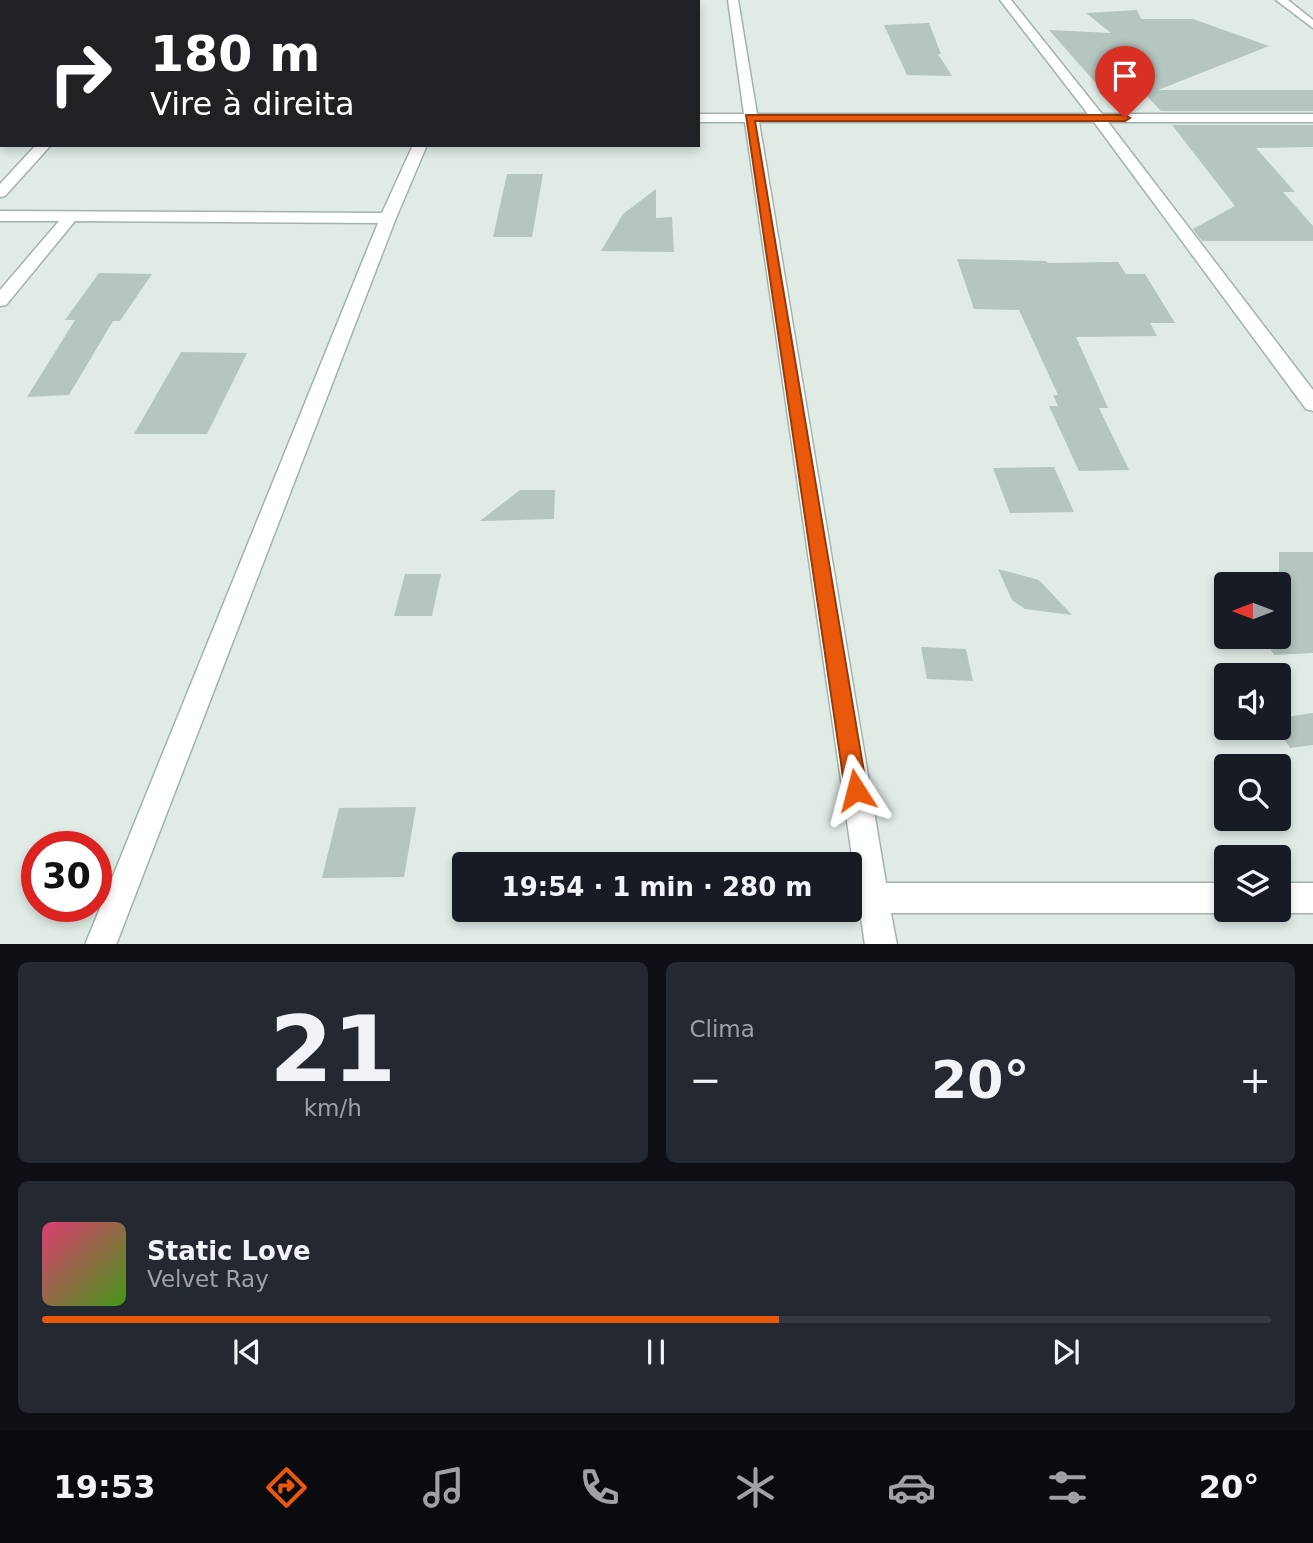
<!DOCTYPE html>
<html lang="pt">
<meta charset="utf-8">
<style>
:root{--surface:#171b24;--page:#242831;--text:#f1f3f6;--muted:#9ea1a6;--line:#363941;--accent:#ea580c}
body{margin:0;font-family:"DejaVu Sans",sans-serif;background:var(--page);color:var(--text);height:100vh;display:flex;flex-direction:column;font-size:26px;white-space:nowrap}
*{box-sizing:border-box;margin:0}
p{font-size:23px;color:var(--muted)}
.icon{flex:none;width:38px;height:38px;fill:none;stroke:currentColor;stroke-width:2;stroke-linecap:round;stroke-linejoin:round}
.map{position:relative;height:944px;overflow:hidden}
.panel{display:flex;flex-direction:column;gap:18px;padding:18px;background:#0d0f14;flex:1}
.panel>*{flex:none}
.guide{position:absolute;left:0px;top:0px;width:700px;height:147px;box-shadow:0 4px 10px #0003;background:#202124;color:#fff;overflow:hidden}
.needle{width:46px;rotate:270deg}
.tools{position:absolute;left:1214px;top:572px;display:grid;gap:14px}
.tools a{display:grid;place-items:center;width:77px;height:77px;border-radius:7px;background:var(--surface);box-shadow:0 4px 10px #0003;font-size:35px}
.speed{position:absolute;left:21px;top:831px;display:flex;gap:14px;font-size:35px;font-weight:700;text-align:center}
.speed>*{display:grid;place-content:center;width:91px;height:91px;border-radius:50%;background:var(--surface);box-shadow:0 4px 10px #0003;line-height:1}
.speed .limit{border:10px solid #d22;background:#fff;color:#111}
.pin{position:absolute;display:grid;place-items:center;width:60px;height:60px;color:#fff;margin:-72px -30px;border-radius:50% 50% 50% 0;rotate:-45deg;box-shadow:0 0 7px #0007}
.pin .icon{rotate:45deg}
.me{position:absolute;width:77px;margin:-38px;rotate:351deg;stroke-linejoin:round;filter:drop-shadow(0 0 5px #0008)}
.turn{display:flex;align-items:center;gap:24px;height:147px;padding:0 35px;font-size:32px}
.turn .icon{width:91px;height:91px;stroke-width:2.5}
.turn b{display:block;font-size:49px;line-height:60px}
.big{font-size:52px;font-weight:700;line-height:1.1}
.panel .widget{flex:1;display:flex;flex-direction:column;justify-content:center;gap:10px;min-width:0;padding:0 24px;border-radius:10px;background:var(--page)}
.panel .dial{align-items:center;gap:0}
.dial b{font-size:91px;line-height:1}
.song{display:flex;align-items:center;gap:21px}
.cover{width:84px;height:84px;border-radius:10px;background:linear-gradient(135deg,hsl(340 70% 55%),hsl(100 70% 35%))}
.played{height:7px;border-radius:4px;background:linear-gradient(90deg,var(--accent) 60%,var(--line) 60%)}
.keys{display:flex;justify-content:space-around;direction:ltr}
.heat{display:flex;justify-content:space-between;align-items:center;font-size:38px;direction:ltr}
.panel .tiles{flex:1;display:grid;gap:18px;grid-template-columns:1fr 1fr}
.widget:last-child{grid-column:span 2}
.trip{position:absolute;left:452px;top:852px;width:410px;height:70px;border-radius:7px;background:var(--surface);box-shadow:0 4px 10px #0003;font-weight:700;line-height:70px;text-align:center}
.menu{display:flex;height:112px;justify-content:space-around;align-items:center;background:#090b0e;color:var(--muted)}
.menu .icon{width:49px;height:49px}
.menu .on{color:var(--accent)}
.menu b{font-size:32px;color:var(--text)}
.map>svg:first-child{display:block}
</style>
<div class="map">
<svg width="1313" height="945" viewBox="0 0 1313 945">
<rect width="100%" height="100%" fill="#e0ebe6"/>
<!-- building -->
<path fill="#b5c5bf" d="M1137,10L1141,19H1193L1269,46L1158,90H1313V111H1161L1146,95L1117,107L1049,30L1111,33L1086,13Z
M929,23L941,54H938L952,76L907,75L884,25Z
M1172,125H1313V147L1256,148L1295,192H1283L1313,226V241H1202L1193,229L1235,206Z
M507,174H543L532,237H493Z
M656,189V218L672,217L674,252L601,251L623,214Z
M957,259L1046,261L1048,263L1118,262L1126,274H1145L1175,323H1150L1157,336L1076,337L1108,408H1099L1129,470L1079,471L1049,406H1058L1053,395H1058L1019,310L974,309Z
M99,273L152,274L120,321H113L69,395L27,397L75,320H65Z
M181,352L247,353L207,434H134Z
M1054,467L1074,512L1010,513L993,468Z
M520,490H555L554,519L480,521Z
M1279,552H1313V653L1274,655L1263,637H1279V584H1233L1231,580L1279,581Z
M998,569L1039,580L1072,615L1025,609L1012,600Z
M405,574H441L432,616H394Z
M921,647L966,649L973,681L927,679Z
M1313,713V745L1290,748L1277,728L1279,718Z
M416,807L404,877L322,878L339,808Z"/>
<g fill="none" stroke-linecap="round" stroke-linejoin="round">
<!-- minor casing -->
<g stroke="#a3b2ad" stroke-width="3">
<path id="minor" d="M178,0H188L177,2Z
M452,0H462L451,2Z
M728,0H738L757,114H1088L1000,0H1011L1102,114H1313V122H1108L1313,390V411L1306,409L1094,122H759L886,883H1227V910H1235L1227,913H891L897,945H865L745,122H698V114H744Z
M1276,0H1288L1313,20V28Z
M0,114H2V122H0Z
M36,145H51L5,196L0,197V184Z
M413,145H427L396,218L116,945H85L378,223L75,221L6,305L0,306V290L59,221H0V211L382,213Z
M1279,883H1313V913H1279L1271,910H1279Z"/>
</g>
<!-- minor -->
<use href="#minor" fill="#fff" fill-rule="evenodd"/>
</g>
<!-- route -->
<path fill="#ea580c" stroke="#983908" stroke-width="2" d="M746,115H1125L1130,118L1125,121H755L867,790L864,798L856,801L849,798L845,790Z"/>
</svg>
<div class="tools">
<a><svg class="needle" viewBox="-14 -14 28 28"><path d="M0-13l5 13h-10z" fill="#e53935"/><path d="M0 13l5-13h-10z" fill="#9ea1a6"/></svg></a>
<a><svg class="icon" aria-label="sound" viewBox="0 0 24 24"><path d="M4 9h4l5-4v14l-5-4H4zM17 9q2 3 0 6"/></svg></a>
<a><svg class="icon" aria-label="search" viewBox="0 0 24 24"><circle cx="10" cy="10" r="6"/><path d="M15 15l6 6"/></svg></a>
<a><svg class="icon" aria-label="layers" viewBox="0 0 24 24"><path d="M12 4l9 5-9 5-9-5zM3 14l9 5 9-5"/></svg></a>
</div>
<div class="speed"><div class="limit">30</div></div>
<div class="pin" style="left:1125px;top:118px;background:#d93025"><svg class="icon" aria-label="arrive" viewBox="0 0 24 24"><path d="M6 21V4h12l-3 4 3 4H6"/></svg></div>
<svg class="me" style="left:856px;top:790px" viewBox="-20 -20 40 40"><path d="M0-17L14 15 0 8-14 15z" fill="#ea580c" stroke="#fff" stroke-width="4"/></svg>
<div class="trip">19:54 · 1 min · 280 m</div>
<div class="guide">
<div class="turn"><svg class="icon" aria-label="right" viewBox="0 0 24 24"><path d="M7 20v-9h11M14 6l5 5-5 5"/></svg><div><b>180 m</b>Vire à direita</div></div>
</div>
</div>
<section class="panel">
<div class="tiles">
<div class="widget dial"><b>21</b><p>km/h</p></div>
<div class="widget"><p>Clima</p>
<div class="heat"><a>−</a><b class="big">20°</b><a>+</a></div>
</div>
<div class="widget">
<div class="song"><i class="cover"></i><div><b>Static Love</b><p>Velvet Ray</p></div></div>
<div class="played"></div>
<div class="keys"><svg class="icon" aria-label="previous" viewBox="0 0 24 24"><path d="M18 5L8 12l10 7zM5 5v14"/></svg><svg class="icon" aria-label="pause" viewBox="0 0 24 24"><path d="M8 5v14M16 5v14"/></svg><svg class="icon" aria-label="next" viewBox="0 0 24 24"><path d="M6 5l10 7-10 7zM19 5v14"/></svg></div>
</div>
</div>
</section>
<nav class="menu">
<b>19:53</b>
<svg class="icon on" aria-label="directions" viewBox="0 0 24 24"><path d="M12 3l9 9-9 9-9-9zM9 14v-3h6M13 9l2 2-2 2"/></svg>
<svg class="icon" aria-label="music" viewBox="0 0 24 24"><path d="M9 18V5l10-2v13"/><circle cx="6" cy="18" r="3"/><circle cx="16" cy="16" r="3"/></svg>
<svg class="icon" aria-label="phone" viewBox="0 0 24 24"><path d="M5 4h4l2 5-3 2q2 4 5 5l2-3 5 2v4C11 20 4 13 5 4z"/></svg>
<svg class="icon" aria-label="climate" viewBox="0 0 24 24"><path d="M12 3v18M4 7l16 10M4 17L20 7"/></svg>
<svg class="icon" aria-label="car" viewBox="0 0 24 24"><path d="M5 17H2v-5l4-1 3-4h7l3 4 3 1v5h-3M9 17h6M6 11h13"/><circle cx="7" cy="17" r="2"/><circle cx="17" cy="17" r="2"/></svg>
<svg class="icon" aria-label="filters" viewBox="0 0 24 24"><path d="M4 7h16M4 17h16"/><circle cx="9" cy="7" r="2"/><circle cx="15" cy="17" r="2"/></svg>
<b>20°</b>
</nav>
